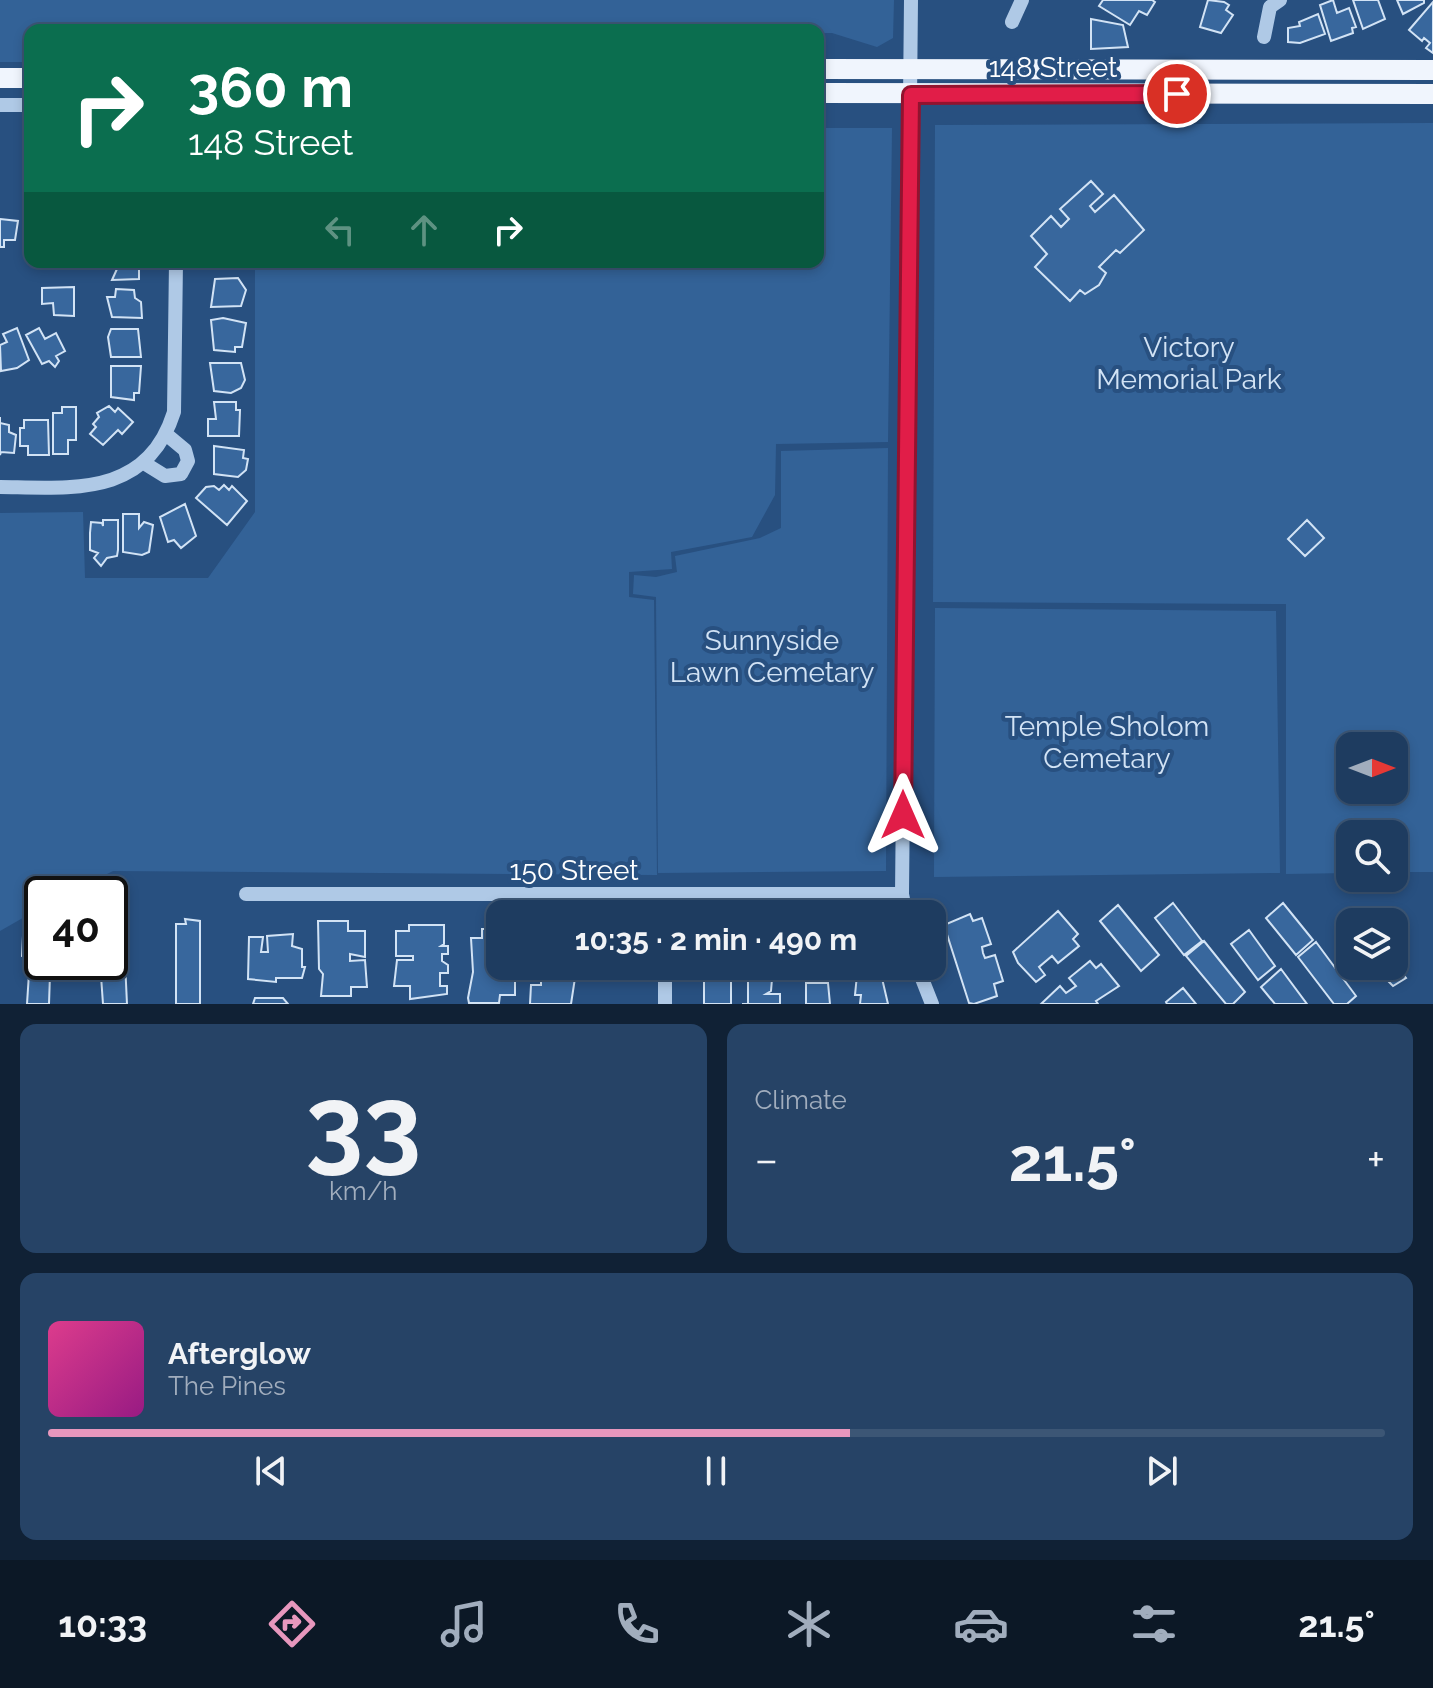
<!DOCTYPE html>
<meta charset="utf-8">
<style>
:root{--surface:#1e3c60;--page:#264366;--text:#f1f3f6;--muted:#a1adbd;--line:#3c5675;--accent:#e797bd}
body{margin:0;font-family:Raleway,sans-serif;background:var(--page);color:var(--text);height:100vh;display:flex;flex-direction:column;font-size:30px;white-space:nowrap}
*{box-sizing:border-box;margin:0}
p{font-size:26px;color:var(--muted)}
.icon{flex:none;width:44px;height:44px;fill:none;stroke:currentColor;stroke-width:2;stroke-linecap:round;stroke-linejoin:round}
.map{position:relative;height:1004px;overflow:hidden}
.details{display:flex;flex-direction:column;gap:20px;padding:20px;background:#102135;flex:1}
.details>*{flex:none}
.guide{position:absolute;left:24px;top:24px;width:800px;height:244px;border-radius:16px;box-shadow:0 4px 12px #0003,0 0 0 2px var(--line);background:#0b6e4f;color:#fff;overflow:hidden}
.needle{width:52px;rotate:90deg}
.controls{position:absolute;left:1336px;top:732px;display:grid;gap:16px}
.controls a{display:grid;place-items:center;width:72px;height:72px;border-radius:16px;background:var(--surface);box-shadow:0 4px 12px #0003,0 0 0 2px var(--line);font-size:40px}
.speed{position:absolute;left:24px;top:876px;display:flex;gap:16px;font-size:40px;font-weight:700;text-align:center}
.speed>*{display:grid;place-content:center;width:104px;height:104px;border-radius:50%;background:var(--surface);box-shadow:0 4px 12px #0003,0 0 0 2px var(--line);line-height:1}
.speed .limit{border:4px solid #111;border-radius:12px;background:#fff;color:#111}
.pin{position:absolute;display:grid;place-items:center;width:68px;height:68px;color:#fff;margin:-34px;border:4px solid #fff;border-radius:50%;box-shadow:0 2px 8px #0007}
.me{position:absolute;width:88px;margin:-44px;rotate:0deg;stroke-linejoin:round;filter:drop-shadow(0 0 6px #0008)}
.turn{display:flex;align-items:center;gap:28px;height:168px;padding:0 32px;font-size:36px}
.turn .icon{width:104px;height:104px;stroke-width:2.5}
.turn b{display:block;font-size:56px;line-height:68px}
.lanes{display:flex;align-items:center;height:76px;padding:0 32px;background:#0003;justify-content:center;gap:40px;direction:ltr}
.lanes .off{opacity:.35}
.big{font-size:60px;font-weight:700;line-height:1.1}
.details .tile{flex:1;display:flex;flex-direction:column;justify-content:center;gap:12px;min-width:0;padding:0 28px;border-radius:16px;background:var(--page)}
.details .dial{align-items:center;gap:0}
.dial b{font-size:104px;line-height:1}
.song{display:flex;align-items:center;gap:24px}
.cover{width:96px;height:96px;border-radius:12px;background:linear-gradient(135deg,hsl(330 70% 55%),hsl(310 70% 35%))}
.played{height:8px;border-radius:4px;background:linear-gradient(90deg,var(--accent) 60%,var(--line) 60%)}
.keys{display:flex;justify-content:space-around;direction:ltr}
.heat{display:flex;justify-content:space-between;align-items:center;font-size:44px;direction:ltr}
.details .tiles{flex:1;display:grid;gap:20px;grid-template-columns:1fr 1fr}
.tile:last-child{grid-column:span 2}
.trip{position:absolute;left:486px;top:900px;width:460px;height:80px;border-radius:16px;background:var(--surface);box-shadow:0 4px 12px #0003,0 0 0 2px var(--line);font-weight:700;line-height:80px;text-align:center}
.menu{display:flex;height:128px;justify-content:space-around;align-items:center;background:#0c1826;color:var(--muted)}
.menu .icon{width:56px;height:56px}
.menu .active{color:var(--accent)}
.menu b{font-size:36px;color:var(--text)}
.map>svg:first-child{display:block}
</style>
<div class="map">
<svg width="1433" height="1004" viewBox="0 0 1433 1004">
<rect width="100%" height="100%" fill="#285080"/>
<!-- green -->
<path fill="#336297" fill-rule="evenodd" d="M0,0H894L893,38L877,47L832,33H818V30H30V62H0Z
M1433,123V872H1394V834H1350V873L1286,874V604L933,602L935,125ZM1350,746H1394V790H1350Z
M818,128H892L888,442L776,444L775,495L752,537L671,552L672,569L629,572V597L654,600L657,875L113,871L67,894H42V907L0,931V513L83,512L85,578H208L255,512V262H818Z
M888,448L886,871L658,873L656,597L633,594L634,575L656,577L677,572L675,556L760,538L781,528V451Z
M935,608L1276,611L1280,873L934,877Z"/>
<!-- building -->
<path fill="#38679d" stroke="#d2e3f5" stroke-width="2" d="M1103,0H1152L1155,2L1147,15L1139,11L1130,25L1099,6Z
M1208,0L1224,2L1229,5L1226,10L1233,15L1221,33L1200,27Z
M1333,0L1337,13L1349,8L1356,27L1352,28L1353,33L1331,41L1320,5Z
M1353,0H1378L1385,19L1363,29Z
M1397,0H1424V3L1403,14Z
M1433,2V53L1426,48L1430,43L1424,38L1422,41L1409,30Z
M1318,14L1325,34L1300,43L1288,42V28L1300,26L1299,22Z
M1091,19L1123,25L1128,47L1091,49Z
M1091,181L1103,194L1090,206L1095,212L1114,195L1144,230L1120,253L1116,250L1099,267L1106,273L1099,285L1085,294L1080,290L1070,301L1035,267L1047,254L1031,236L1051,216L1061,227L1069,219L1060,209Z
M0,219L18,221L15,240H4V247H0Z
M107,262H142L139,264V279L112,280L117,269H107Z
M238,278L246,290L241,306L211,307L215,279Z
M74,287V316L54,315L53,303L42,304V288Z
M116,289L134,290L135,298L141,302L142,318L112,317L107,297H115Z
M223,318L246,323L242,347H235V352L214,350L211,320Z
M17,328L29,360L17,368L1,371L0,345L7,342L3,334Z
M39,328L45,339L56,333L65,351L56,356L59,361L55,367L49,361L42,364L26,335Z
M111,329H138L141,357H111L108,337Z
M210,363H241L245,380L241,388L231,393L214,391Z
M111,366H141L139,393H134V400L111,397Z
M214,402H236V410H240L239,436H208V419H216Z
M109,406L115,412L118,408L133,422L122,434L118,430L103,445L90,434L96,427L93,424L99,417L97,413Z
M62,407H76V440H68V454H53V413H62Z
M0,417V423L9,425V432L16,435L14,453L1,452L0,455Z
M24,420H48L49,455H28V446H20V428H24Z
M214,446L244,450L243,458L248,459L246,470L238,477L214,474Z
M224,485L229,490L232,486L247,501L227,525L196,498L206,487L214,486L219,490Z
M185,504L196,536L181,548L174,540L168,542L160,517Z
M123,514H139V528L144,522L153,525L149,552L142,555L123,552Z
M103,520H118V550L117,556L107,558L101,566L94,558L98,553L90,550V533L91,522L102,523L103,526Z
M1307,520L1324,538L1305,556L1288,539Z
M1173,903L1202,941L1184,955L1155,918Z
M1283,903L1313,940L1296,955L1266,918Z
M1118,905L1159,955L1141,971L1100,921Z
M1058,911L1078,934L1073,939L1079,946L1058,963L1052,956L1039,967L1045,975L1036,982L1018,963L1013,952Z
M970,914L973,921L982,918L991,944L982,947L983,953L985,958L995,955L1003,981L994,984L997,996L974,1004L969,1003L944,925Z
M24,916H42V962H54L50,974L49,1004H27L30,958L22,956Z
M118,916L123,919L127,1004H103L100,962H110V917Z
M185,919L200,921V1004H176V924H186Z
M318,921H348V931H365V957L350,954V961L365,960L367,987H351V996H321L323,974L319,969Z
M409,925H444V944L441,946H448V954H442V961L448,965V973H440V986H447V994L410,999V986H394L397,960H413V956H396V931H409Z
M482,929H500L499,969L515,967V995H500L499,1003H469L468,998L473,972L471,938H482Z
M1249,930L1275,966L1258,980L1231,944Z
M293,934L292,946L302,949V967H305L302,978H276V982L248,979L249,937H263L261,952H268L267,936Z
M1204,941L1245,992L1233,1004H1226L1186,956Z
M1316,942L1356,996L1347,1004H1334L1298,957Z
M1398,957L1406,968L1402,973L1406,978L1393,986L1381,974L1394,966Z
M1090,961L1096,968L1101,964L1119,986L1096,1001L1098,1004H1041L1060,986L1066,993L1076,986L1069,978Z
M541,966H575V971L542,973Z
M587,966H631V969H623V980H608L596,979V969Z
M762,967H773L771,991L766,994H780V1004H742H748V981H764Z
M1281,969L1307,1004H1275L1261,987Z
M881,974L888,1004H860L861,995H855L857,975Z
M541,976L575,978L571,1004H530L531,985H541Z
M704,977L731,978V1004H704Z
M806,983H828L830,1004H806Z
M1183,988L1196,1004H1167L1166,1002Z
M255,998H283L288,1004H253Z"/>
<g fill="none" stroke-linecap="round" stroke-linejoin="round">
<!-- minor -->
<path stroke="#afc9e6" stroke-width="14" d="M1012,22L1022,0
M1264,37L1270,7L1280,0
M0,105H30
M144,463L165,476L181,474L188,461L185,450L167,435
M0,487C74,488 147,497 174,412L176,262
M246,894H902
M665,896V914
M906,914L902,894L911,0
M917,966L932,1004
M665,1004V966"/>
<!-- major -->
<path stroke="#f0f5fd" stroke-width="20" d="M818,69L1433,70
M0,78H30
M818,93L1433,94"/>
</g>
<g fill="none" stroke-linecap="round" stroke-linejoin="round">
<!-- route casing -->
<g stroke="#92132f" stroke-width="20">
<path id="route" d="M903,815L911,95L1177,94"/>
</g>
<!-- route -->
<use href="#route" stroke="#e11d48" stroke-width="14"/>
</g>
<g text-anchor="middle" stroke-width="8" stroke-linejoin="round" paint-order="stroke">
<!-- street labels -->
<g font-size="28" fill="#fff" stroke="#285080">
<text x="1053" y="77">148 Street</text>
<text x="574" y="880">150 Street</text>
</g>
<!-- park labels -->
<g font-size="28" fill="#d2e3f5" stroke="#285080">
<text x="1189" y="357">Victory<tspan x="1189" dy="32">Memorial Park</tspan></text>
<text x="772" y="650">Sunnyside<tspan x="772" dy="32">Lawn Cemetary</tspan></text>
<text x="1107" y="736">Temple Sholom<tspan x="1107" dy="32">Cemetary</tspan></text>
</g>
</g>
</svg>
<div class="controls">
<a><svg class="needle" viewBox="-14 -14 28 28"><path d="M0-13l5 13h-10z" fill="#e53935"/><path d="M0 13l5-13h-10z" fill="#a1adbd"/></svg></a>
<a><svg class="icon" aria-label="search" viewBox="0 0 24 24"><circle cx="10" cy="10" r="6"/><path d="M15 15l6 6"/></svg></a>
<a><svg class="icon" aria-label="layers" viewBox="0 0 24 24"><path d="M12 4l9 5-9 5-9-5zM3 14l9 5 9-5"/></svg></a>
</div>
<div class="speed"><div class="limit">40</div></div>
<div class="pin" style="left:1177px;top:94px;background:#d93025"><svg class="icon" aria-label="arrive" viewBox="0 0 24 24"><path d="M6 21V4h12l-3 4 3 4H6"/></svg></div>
<svg class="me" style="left:903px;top:815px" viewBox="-20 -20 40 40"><path d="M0-17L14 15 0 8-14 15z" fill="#e11d48" stroke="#fff" stroke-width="4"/></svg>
<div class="trip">10:35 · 2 min · 490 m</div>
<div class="guide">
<div class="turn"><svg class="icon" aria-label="right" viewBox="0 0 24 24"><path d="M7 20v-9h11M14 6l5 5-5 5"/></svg><div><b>360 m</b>148 Street</div></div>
<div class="lanes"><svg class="icon off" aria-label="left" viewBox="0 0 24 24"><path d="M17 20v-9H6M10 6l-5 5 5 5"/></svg><svg class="icon off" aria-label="ahead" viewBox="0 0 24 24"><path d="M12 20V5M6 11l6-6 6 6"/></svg><svg class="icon" aria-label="right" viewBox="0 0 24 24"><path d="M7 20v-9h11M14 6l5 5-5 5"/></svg></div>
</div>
</div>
<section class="details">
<div class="tiles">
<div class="tile dial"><b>33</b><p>km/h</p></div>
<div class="tile"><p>Climate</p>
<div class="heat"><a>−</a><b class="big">21.5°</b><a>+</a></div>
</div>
<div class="tile">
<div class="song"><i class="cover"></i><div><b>Afterglow</b><p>The Pines</p></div></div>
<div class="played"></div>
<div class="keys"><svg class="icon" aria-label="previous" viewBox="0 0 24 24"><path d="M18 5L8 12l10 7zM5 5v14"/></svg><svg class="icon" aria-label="pause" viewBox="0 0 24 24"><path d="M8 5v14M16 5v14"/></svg><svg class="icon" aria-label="next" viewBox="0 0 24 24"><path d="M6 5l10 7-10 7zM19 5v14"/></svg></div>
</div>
</div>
</section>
<nav class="menu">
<b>10:33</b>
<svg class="icon active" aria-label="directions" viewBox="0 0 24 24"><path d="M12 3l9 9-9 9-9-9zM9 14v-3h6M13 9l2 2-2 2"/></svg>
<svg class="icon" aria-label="music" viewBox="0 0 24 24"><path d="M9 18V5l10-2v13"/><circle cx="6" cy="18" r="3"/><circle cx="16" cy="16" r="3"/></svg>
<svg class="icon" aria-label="phone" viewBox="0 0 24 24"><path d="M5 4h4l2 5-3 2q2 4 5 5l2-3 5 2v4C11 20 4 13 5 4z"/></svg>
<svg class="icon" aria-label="climate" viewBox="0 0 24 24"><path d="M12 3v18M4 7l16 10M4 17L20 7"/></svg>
<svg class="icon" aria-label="car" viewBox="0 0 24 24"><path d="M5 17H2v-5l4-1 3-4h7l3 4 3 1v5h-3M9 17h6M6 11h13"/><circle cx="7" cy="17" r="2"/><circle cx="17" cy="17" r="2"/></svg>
<svg class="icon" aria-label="filters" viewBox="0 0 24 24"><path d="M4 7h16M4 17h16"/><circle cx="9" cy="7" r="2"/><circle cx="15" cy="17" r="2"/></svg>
<b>21.5°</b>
</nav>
